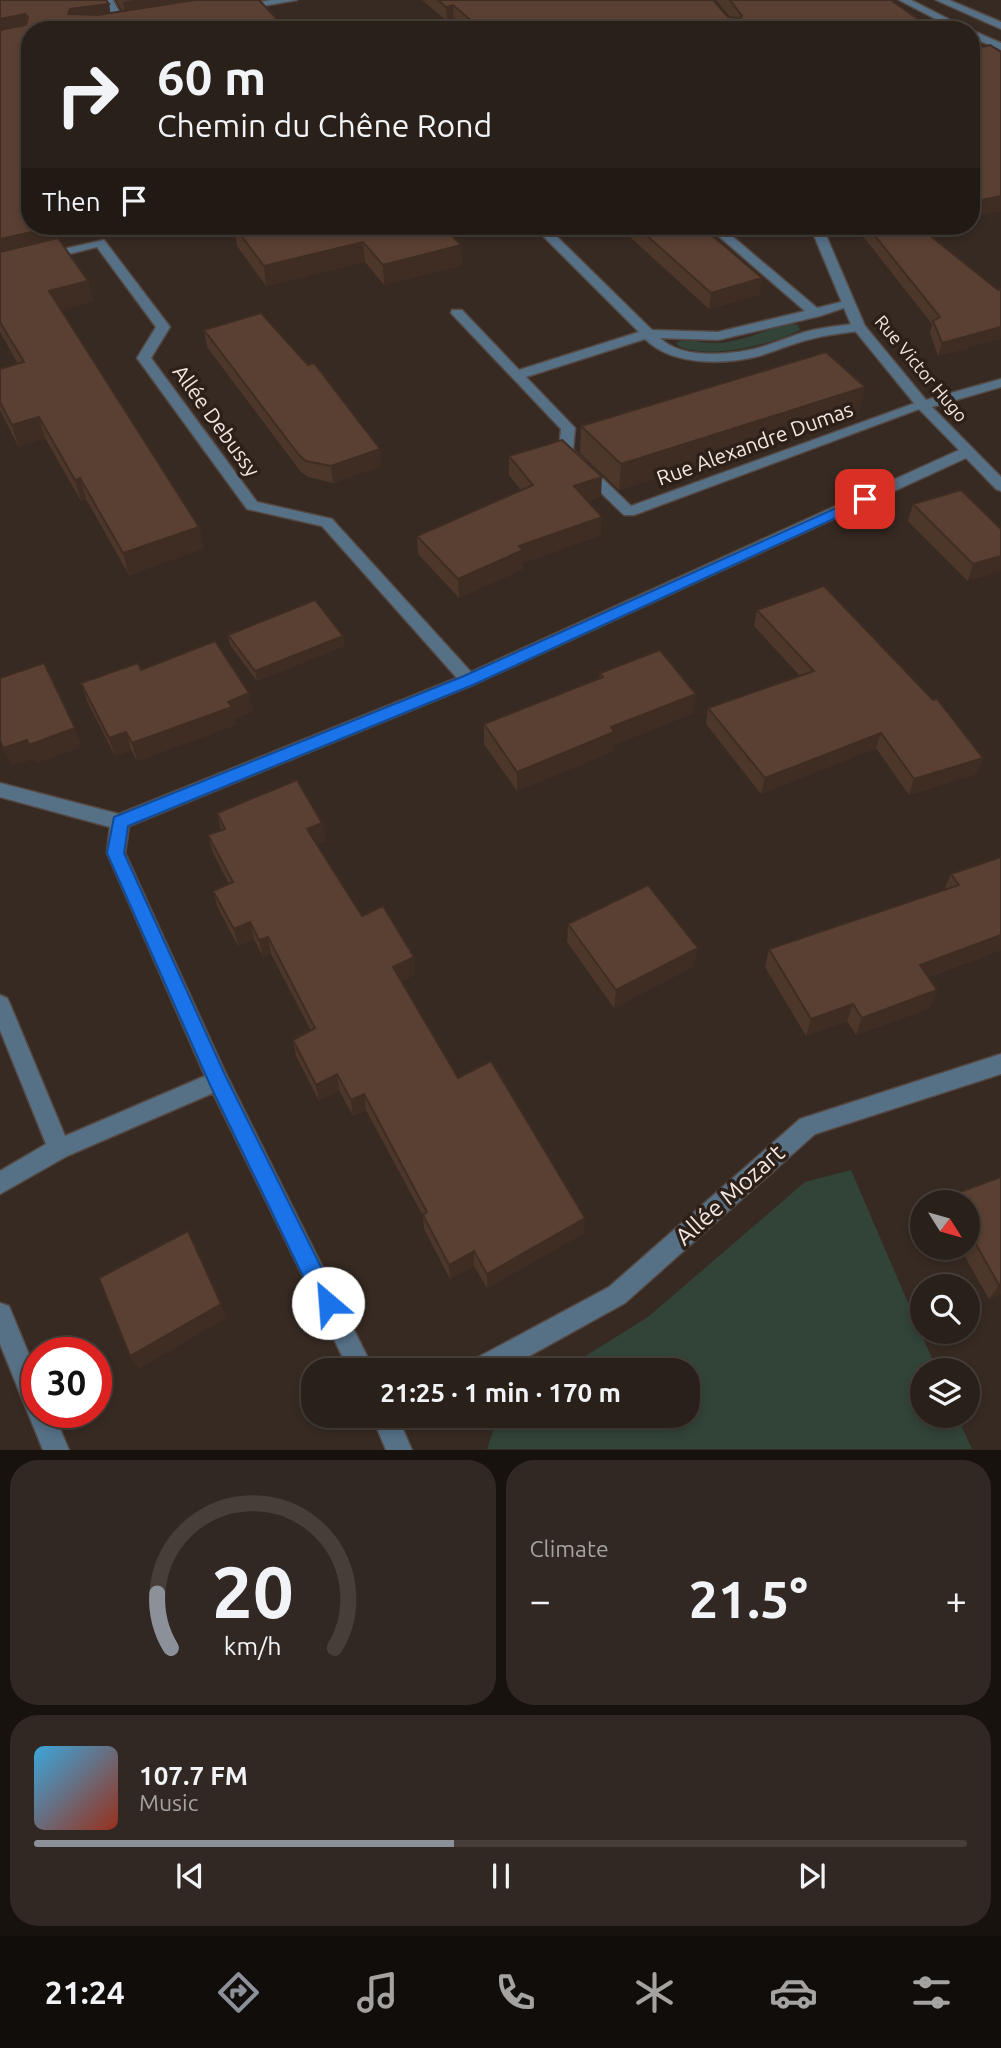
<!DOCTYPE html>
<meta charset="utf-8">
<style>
:root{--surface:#29201a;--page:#312823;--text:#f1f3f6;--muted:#a5a3a2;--line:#453e39;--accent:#8c9099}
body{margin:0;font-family:Ubuntu,sans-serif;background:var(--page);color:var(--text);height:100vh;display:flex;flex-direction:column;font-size:26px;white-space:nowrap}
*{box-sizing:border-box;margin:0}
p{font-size:23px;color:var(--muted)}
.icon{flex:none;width:38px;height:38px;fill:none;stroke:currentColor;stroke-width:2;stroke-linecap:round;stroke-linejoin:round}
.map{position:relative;height:1450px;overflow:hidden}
.side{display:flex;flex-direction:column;gap:10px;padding:10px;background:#17120e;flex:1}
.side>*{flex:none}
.banner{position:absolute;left:21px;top:21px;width:959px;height:214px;border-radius:28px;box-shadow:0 4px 10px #0003,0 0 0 2px var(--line);background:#29201a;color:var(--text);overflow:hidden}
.needle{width:46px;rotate:127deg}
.buttons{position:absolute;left:910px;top:1190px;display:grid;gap:14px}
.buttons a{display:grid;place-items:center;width:70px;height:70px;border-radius:50%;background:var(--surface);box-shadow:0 4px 10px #0003,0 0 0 2px var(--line);font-size:35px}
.speed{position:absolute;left:21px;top:1337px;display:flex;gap:14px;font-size:35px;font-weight:700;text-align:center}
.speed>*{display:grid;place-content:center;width:91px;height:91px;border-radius:50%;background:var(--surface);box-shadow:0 4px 10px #0003,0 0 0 2px var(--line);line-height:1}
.speed .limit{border:10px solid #d22;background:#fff;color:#111}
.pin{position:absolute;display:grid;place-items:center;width:60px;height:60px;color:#fff;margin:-30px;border-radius:14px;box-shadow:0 4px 10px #0006}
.me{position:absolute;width:77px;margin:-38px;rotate:333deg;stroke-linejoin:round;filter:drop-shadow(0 0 5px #0008)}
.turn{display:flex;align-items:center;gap:24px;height:147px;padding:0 21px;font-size:32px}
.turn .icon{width:91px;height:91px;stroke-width:2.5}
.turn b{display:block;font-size:49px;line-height:60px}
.then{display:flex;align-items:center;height:66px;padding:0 21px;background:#0003;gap:14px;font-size:26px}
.big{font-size:52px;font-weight:700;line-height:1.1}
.side .tile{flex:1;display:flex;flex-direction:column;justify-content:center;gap:10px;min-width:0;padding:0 24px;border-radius:28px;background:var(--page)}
.side .dial{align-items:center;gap:0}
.dial svg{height:182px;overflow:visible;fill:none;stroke:var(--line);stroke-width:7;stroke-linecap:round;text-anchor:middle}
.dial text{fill:var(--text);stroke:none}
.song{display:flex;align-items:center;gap:21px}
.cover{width:84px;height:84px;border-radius:10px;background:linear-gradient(135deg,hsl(200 70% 55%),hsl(10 70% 35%))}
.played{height:7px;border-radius:4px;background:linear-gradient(90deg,var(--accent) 45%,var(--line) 45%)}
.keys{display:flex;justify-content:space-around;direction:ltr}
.heat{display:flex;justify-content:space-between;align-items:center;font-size:38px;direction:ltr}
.side .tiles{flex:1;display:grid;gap:10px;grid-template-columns:1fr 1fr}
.tile:last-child{grid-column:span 2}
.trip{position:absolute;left:301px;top:1358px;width:399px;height:70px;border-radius:28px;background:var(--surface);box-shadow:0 4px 10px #0003,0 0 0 2px var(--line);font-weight:700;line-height:70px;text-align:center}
.tabs{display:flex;height:112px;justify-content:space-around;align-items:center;background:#100d0a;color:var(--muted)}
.tabs .icon{width:49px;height:49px}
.tabs .selected{color:var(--accent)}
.tabs b{font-size:32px;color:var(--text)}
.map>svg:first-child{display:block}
</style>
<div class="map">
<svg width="1001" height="1450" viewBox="0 0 1001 1450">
<rect width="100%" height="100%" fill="#372a23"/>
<!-- green -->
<path fill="#324338" d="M788,323L798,325L800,330C772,345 706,361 677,345V342C690,337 704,344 717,343C741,342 766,330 788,323Z
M851,1170L937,1370H922V1416H957L972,1449H487L498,1416H688V1370H563L648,1317L805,1182Z"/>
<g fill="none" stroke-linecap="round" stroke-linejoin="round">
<!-- service casing -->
<g stroke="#554842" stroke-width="3">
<path id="service" d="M936,0H949L1001,22V29Z
M533,226H546L652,330L718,332L805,311L707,226H720L817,308L849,300L855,304L820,316L718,340L660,338C681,359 727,355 754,349C771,345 788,337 805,332C823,327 841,326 859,323L866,327L859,331C843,333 826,335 811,339C793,343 776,351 759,356C724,365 672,366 645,339L526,377L575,428L573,450L631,506L918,402H928L930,405L634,515H624L561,454L559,451L561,429L451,313L452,310H462L519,370L639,332Z"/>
</g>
<!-- minor casing -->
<g stroke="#554842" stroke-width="3">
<path id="minor" d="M103,0H113L125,23L123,25H117Z
M899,0H911L970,30H957Z
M971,30L1001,43V50L971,37Z
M810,226H822L865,326L926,400L1001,379V387L932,407L1001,477V491L996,489L966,458L475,684L129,826L125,853L226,1074L374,1370H349L213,1093L67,1156L0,1194V1171L46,1144L0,1030V995L7,998L10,1004L65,1136L205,1076L107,853L110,827L0,797V783L119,814L457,678L322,526L247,509L137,358L156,327L97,247L0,271V263L104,240L170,327L151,358L257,502L332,519L471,672L959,450L918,408L852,327Z
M1001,1054V1074L815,1134L625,1303L504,1370H468L471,1361L609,1287L800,1119Z
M0,1303L9,1306L37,1374V1412H53L69,1450H43L0,1344Z
M377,1416H408L402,1427L412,1450H386L374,1421Z"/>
</g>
<!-- tertiary casing -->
<g stroke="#554842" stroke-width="3">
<path id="tertiary" d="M271,0H297L240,10L235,7Z"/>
</g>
<!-- service -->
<use href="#service" fill="#567086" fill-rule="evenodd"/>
<!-- minor -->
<use href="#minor" fill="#567086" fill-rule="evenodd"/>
<!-- tertiary -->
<use href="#tertiary" fill="#567086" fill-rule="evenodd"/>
</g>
<!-- wall -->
<path fill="#4d372b" d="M0,0L109,4L110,13L122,11L116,0H259L30,30V226L53,239L88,281L93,301L61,310L199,527L204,548L129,575L86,499L81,501L45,438L18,446L0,410V369L18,364L0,332Z
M422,0H713L728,17H730L716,0H891L933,30H465L454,20L447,21Z
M234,226L461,245L462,265L384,285L365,262L266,286L237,246Z
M618,226H701L762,278L759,295L709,309Z
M855,226H918L998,290L1001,289V338L938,356L930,333L932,324Z
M204,330L381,466L333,483L308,477L301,472L207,347Z
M859,413L619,490L580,453L581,426Z
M509,456L601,496L588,501L601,535L523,563V569L459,598L418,554L417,536L521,490L509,475Z
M913,504L1001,529L968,581L908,521Z
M757,610L983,758L976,774L909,795L876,748L761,794L706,724L708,708L800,676L754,626Z
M228,635L343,636L344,646L257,681L230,645Z
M141,670L249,693L253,711L234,719L236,725L137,761L131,750L115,756L87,701L81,683Z
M600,673L693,713L613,745V751L517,791L484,744V724L599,679Z
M217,813L322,823L325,841L316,844L362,916L414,957L415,974L401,981L458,1078L584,1233L487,1288L474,1266L450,1279L424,1229L423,1216L366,1110L353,1116L339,1090L319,1101L296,1056L293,1040L311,1031L271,954L263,957L254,939L238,946L218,908L213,891L229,884L213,853L208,835L221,830Z
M1001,857V950L928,977L930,1008L856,1035L847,1021L806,1036L765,967L769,949L944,890L951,874Z
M568,924L694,966L614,1008L567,942Z
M1001,1177V1294L989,1299L960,1248H968V1202H945L949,1196Z"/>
<!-- shaded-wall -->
<path fill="#3f2d23" d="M133,0H245L126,19L123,2Z
M109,4L112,22L68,14L70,9Z
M453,5L454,20L447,21L446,7Z
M25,14L30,32L0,38V19Z
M1001,196V211L971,218V202Z
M50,228L55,248L0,260V239Z
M363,242L365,262L266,286L264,266Z
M461,245L462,265L384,285L383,265Z
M762,278L759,295L709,309L711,293Z
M88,281L93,301L55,312L49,291Z
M1001,327V338L938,356L942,343Z
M865,387L859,413L619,490L621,464Z
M39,417L45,438L18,446L12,425Z
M380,449L381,466L333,483L331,466Z
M602,477L601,496L574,505V486Z
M80,478L86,499L81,501L75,480Z
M602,517L601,535L523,563V569L459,598L458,579L519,546Z
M199,527L204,548L129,575L123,553Z
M1001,556V571L968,581L973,564Z
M343,636L344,646L257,681L255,671Z
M249,693L253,711L234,719L236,725L137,761L132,743Z
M696,694L693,713L613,745V751L517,791V772L611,727Z
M75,728L82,747L36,763L34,759L11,766L3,748L27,740Z
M126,732L131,750L115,756L109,738Z
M881,733L876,748L761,794L765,778Z
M983,758L976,774L909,795L914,779Z
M322,823L325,841L310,847L307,829Z
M250,922L254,939L238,946L234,929Z
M1001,935V950L913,982L920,965Z
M268,937L271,954L263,957L259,940Z
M698,948L694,966L614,1008L616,990Z
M414,957L415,974L395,984L393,967Z
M937,990L930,1008L856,1035L862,1018Z
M853,1004L847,1021L806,1036L811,1019Z
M337,1074L339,1090L319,1101L316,1085Z
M364,1094L366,1110L353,1116L351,1100Z
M585,1218L584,1233L487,1288V1274Z
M474,1251V1266L450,1279L449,1265Z
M1001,1284V1294L989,1299L999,1285Z
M221,1304L227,1318L138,1369L130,1356Z"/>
<!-- building -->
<path fill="#5a4032" stroke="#3f2d23" stroke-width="2" d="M0,0H106L109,4L70,9L68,14L98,15L195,0H259L287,30H30V226H49L50,228L0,239V30L26,25L28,17L25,14L0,19Z
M438,0H713L728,17L740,18L742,16L730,0H891L933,30H482L453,5L446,7Z
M990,45L1001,52V196L971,202V50Z
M234,226H443L461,245L383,265L363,242L264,266Z
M636,226H701L762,278L711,293Z
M867,226H918L998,290L1001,289V327L942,343L933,321L940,317Z
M58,238L88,281L49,291L199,527L123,553L80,478L75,480L39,417L12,425L0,402V369L24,362L0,322V252Z
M261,313L308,365L314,363L380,449L331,466L306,461L299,455L204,330Z
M826,352L865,387L621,464L581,426Z
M562,440L602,477L574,486L602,517L519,546L523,550L458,579L417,536L533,485L509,456Z
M961,490L1001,529V556L973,564L913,504Z
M824,586L933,700L937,699L983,758L914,779L881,733L765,778L708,708L814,671L757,610Z
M315,600L343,636L255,671L228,635Z
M215,641L249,693L228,702L232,707L132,743L126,732L109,738L81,683L138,663L141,670Z
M660,650L696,694L611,727L614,732L517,772L484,724L603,677L600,673Z
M44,663L75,728L29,745L27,740L3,748L0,740V678Z
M297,780L322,823L307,829L362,916L383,906L414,957L393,967L458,1078L491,1061L585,1218L487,1274L474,1251L449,1265L423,1215L427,1212L364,1094L351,1100L337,1074L316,1085L293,1040L315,1028L268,937L259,940L250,922L234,929L213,891L233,882L208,835L225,829L217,813Z
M1001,857V935L920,965L937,990L862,1018L853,1004L811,1019L769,949L959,885L951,874Z
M648,885L698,948L616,990L568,924Z
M1001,1177V1284L999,1285L968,1230V1202H952L949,1196Z
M188,1231L221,1304L130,1356L99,1278Z"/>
<!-- route -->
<path fill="#1a73e8" stroke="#114b97" stroke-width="2" d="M865,495L872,499L870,502L475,684L128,826L124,853L225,1075L339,1303L335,1311L328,1314L320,1311L211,1087L107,853L114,817L464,676Z"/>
<g text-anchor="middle" stroke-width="7" stroke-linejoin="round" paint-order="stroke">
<!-- far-street labels -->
<g font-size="18" fill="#f1e7e3" stroke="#2d2019">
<text transform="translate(921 369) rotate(50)" y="6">Rue Victor Hugo</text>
</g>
<!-- street labels -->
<g font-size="21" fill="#f1e7e3" stroke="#2d2019">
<text transform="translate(216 421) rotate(54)" y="7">Allée Debussy</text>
<text transform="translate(755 444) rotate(-20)" y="7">Rue Alexandre Dumas</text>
</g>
<!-- near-street labels -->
<g font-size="24" fill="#f1e7e3" stroke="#2d2019">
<text transform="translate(730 1195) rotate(-42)" y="8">Allée Mozart</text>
</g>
</g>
</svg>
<div class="buttons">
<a><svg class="needle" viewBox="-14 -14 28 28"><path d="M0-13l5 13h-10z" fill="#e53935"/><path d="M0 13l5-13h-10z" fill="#a5a3a2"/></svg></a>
<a><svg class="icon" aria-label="search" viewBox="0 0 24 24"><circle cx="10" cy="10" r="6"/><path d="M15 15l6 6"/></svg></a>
<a><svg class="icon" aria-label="layers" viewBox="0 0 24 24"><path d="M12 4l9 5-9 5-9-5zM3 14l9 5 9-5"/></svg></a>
</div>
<div class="speed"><div class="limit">30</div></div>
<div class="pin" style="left:865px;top:499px;background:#d93025"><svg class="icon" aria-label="arrive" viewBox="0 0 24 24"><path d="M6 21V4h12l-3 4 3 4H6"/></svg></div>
<svg class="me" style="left:328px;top:1303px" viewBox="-20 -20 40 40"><circle r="19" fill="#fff"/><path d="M0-13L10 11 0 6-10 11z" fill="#1a73e8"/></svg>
<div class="trip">21:25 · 1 min · 170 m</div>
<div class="banner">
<div class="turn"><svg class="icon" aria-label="right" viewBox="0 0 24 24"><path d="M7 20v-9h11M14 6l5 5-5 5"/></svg><div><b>60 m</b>Chemin du Chêne Rond</div></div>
<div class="then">Then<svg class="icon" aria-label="arrive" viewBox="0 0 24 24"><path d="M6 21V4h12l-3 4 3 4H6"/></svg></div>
</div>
</div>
<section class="side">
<div class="tiles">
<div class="tile dial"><svg viewBox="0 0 100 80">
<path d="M14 69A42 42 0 1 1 86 69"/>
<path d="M14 69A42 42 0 0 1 8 45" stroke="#8c9099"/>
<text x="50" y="56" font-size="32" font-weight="700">20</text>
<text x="50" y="72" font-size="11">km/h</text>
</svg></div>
<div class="tile"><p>Climate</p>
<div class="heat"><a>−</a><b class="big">21.5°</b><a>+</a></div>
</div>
<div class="tile">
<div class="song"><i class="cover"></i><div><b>107.7 FM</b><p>Music</p></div></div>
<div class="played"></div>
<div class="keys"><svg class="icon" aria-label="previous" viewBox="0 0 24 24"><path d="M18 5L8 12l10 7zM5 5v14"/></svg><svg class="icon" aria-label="pause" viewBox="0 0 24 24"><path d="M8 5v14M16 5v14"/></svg><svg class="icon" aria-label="next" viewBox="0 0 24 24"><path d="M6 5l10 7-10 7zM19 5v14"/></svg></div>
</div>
</div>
</section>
<nav class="tabs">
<b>21:24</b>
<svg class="icon selected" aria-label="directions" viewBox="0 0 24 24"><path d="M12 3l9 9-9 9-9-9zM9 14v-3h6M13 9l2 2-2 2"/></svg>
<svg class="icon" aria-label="music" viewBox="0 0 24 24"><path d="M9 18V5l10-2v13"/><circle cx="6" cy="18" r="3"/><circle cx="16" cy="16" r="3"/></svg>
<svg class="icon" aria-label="phone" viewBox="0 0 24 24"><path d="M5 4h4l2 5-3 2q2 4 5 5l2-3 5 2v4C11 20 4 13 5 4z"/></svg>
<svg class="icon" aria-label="climate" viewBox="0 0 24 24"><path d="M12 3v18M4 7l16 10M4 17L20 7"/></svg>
<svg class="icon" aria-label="car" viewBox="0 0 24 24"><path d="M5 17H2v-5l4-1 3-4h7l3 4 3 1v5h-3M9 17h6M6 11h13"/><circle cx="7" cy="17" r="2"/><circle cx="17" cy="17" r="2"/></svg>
<svg class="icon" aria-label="filters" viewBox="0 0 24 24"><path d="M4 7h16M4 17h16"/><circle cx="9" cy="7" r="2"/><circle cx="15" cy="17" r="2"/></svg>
</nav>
